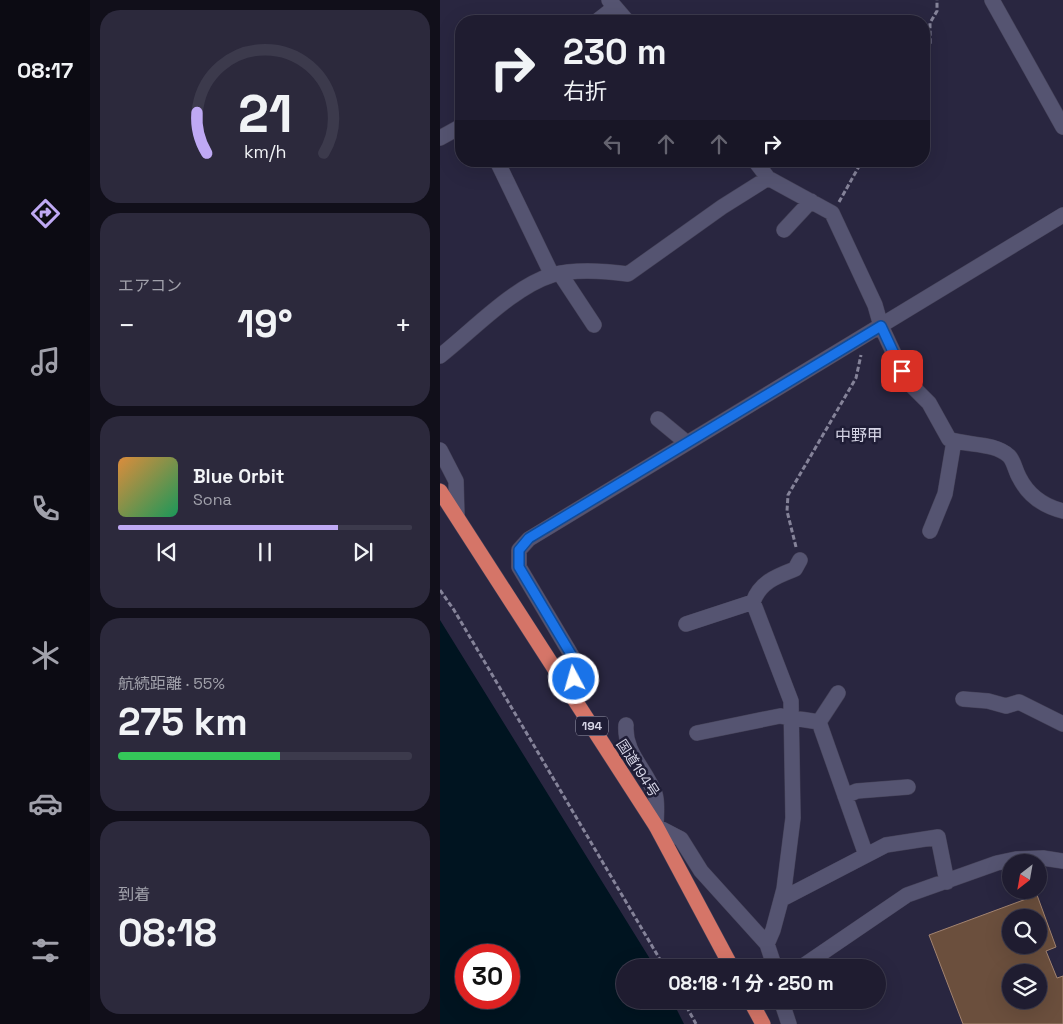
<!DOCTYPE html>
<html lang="ja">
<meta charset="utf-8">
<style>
:root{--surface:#1f1c30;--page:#2c293c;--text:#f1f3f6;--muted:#a1a1ab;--line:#3c3a4c;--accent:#bfa9f4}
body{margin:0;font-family:"Space Grotesk","Noto Sans JP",sans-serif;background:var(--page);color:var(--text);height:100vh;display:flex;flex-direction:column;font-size:19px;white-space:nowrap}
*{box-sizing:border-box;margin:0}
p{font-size:16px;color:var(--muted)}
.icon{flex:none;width:28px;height:28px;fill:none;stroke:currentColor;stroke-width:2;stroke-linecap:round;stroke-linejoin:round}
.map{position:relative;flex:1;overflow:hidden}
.sheet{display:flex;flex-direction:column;gap:10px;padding:10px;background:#110f1a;width:350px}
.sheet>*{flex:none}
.guide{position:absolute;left:15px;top:15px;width:475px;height:152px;border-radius:20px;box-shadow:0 5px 20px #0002,0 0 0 1px var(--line);background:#1f1c30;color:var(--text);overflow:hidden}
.needle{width:32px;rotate:211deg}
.buttons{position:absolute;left:562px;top:854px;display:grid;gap:10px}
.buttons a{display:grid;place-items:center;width:45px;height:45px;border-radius:50%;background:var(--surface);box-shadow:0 5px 20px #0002,0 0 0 1px var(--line);font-size:25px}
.speed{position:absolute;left:15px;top:944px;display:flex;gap:10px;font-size:25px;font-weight:700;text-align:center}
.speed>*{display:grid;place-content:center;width:65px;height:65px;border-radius:50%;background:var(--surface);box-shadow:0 5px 20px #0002,0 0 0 1px var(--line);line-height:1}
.speed .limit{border:8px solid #d22;background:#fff;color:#111}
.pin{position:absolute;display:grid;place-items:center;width:42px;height:42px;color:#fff;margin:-21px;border-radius:10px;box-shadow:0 2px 8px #0006}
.me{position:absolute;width:55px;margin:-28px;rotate:354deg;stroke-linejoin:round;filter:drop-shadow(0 0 4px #0008)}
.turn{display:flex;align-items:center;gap:18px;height:105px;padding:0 25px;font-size:22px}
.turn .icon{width:65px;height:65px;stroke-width:2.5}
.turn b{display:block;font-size:35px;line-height:42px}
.lanes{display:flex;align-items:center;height:48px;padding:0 25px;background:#0003;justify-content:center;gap:25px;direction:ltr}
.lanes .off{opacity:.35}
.big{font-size:38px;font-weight:700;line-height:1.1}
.sheet .tile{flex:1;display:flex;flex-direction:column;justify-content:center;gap:8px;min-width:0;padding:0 18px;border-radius:20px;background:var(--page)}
.sheet .dial{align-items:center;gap:0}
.dial svg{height:130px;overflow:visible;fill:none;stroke:var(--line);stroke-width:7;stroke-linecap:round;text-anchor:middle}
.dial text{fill:var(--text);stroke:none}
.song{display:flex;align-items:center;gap:15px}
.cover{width:60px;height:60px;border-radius:8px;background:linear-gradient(135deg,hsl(30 70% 55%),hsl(150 70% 35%))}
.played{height:5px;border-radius:2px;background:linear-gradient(90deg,var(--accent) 75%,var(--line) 75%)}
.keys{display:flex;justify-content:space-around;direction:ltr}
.heat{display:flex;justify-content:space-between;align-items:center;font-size:28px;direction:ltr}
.charge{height:8px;border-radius:4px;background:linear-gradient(90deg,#34c759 55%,var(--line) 0)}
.trip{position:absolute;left:176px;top:959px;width:270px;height:50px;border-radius:25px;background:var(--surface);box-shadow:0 5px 20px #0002,0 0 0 1px var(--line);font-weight:700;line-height:50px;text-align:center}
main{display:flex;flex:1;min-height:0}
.tabs{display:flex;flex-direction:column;width:90px;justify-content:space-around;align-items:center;background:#0c0b13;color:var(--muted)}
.tabs .icon{width:35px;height:35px}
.tabs .on{color:var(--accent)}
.tabs b{font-size:22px;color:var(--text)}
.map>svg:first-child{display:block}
</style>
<main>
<nav class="tabs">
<b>08:17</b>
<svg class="icon on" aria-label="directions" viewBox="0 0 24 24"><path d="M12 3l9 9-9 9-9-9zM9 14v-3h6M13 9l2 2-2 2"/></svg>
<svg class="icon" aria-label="music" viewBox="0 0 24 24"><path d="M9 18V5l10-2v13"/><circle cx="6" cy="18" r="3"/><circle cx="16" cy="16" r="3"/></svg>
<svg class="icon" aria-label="phone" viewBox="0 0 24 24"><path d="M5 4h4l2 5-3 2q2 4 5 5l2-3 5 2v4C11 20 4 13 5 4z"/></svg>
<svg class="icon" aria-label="climate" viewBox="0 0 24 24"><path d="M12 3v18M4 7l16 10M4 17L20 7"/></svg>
<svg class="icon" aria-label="car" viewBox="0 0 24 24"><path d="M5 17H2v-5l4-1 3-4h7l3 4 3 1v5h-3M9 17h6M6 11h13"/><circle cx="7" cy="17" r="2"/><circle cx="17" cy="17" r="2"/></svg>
<svg class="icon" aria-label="filters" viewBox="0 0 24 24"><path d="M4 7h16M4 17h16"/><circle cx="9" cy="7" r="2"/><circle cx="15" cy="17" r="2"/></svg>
</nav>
<section class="sheet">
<div class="tile dial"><svg viewBox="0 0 100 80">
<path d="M14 69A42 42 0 1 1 86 69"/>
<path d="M14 69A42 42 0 0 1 8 44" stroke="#bfa9f4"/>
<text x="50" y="56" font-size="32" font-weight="700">21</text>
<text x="50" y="72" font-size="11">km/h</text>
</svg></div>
<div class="tile"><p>エアコン</p>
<div class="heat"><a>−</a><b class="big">19°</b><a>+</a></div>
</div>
<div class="tile">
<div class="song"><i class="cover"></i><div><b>Blue Orbit</b><p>Sona</p></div></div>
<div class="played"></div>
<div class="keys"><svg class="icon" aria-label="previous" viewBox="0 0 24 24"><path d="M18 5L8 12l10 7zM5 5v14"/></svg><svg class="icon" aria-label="pause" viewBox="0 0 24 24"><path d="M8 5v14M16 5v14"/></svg><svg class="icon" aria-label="next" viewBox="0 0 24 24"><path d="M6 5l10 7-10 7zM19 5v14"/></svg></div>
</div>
<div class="tile"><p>航続距離 · 55%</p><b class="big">275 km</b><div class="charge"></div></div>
<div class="tile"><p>到着</p><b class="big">08:18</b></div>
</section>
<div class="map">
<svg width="623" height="1024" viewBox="0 0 623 1024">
<rect width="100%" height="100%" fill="#292640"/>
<!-- water -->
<path fill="#001420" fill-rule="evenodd" d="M0,620L215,967L185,968V1000H232L244,1024H0ZM26,955H69V998H26Z"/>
<!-- building -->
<path fill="#6b4f3d" stroke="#a38471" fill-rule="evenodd" d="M597,895L616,947L606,951L617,978L623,976V1024H523L489,935ZM571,918H599V945H571ZM571,972H599V1000H571Z"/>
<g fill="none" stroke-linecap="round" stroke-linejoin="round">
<!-- minor casing -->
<g stroke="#454258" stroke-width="16">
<path id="minor" d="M169,0L187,21
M552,0L623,127
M157,21L175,7
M0,138L18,128L21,132
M57,161L112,275
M315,161L328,178L392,213L435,305L441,326L462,371L470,384L489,403L509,439C527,446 554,442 569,456C574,461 575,470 579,477C588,495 603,506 623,511
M344,230L371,201
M121,275L154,325
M0,356C32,331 73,287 112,275C134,269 165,271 188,274L282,207L328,178
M218,419L247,443
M0,450L16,481L17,517
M490,531L505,494L514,441
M313,602C320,582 337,576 355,569L360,560
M246,624L313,602L351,701L353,818L344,889L333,930L327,944
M133,696L135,661L79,567V550L89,539L623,215
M523,699L548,701L566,706L579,702L623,724
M379,722L398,693
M186,725C184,753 206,769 215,794C218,803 216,817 216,826L241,839L261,871L327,944L335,968
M257,733L340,716L379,722L426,855
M405,796L417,791L468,787
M342,899L446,845L498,837L507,882
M360,968L467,895L557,863L576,859L603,858L623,861
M341,1000L349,1024"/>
</g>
<!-- highway casing -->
<g stroke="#454258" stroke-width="16">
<path id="highway" d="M0,491L216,826L292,968
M310,1000L323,1024"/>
</g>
<!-- path -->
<path stroke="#858399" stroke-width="3" stroke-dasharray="5 2.5" stroke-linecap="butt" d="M484,48L490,43V23L497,11V0
M399,202L422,161
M356,547L347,511L348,495L416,378L421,355
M0,590L14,610L225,968
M243,1000L256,1024"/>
<!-- minor -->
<use href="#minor" stroke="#555471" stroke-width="15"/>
<!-- highway -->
<use href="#highway" stroke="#d57568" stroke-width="15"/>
</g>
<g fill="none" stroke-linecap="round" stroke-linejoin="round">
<!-- route casing -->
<g stroke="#114b97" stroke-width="12">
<path id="route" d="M134,679L135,661L79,567V550L89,538L441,326L462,371"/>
</g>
<!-- route -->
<use href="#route" stroke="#1a73e8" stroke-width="9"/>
</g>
<g text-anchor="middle" stroke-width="5" stroke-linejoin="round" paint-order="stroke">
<!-- shield labels -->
<rect fill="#1f1d36" stroke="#9f9eb1" stroke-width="1" x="136" y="716.5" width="32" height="19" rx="4"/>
<g font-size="12" font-weight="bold" fill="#d6d5e6">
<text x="152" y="730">194</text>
</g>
<!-- street labels -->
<g font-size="14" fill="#d6d5e6" stroke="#1f1d36">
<text transform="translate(198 768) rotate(57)" y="5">国道194号</text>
</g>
<!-- quarter labels -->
<g font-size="16" fill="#d6d5e6" stroke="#1f1d36">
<text x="419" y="441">中野甲</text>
</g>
</g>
</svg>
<div class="buttons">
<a><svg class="needle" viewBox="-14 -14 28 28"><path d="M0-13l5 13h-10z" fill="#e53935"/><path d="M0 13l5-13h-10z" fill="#a1a1ab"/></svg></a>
<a><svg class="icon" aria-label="search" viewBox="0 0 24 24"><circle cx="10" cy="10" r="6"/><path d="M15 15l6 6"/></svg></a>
<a><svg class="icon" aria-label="layers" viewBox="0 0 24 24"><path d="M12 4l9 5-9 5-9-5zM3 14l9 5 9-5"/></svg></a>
</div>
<div class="speed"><div class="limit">30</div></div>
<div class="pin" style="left:462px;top:371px;background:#d93025"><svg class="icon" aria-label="arrive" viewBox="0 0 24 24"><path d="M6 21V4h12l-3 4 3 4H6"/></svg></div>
<svg class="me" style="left:134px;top:679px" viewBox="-20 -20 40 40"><circle r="17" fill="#1a73e8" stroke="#fff" stroke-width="3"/><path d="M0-11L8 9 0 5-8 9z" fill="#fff"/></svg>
<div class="trip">08:18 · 1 分 · 250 m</div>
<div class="guide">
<div class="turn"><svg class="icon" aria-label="right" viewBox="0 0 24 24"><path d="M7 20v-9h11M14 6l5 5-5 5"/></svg><div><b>230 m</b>右折</div></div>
<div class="lanes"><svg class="icon off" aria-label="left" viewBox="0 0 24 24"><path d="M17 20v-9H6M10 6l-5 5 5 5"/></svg><svg class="icon off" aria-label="ahead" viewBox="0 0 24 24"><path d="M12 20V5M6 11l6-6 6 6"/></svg><svg class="icon off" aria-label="ahead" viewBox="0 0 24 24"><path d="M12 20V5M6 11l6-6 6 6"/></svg><svg class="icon" aria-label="right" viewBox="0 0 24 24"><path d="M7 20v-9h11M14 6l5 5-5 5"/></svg></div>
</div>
</div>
</main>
